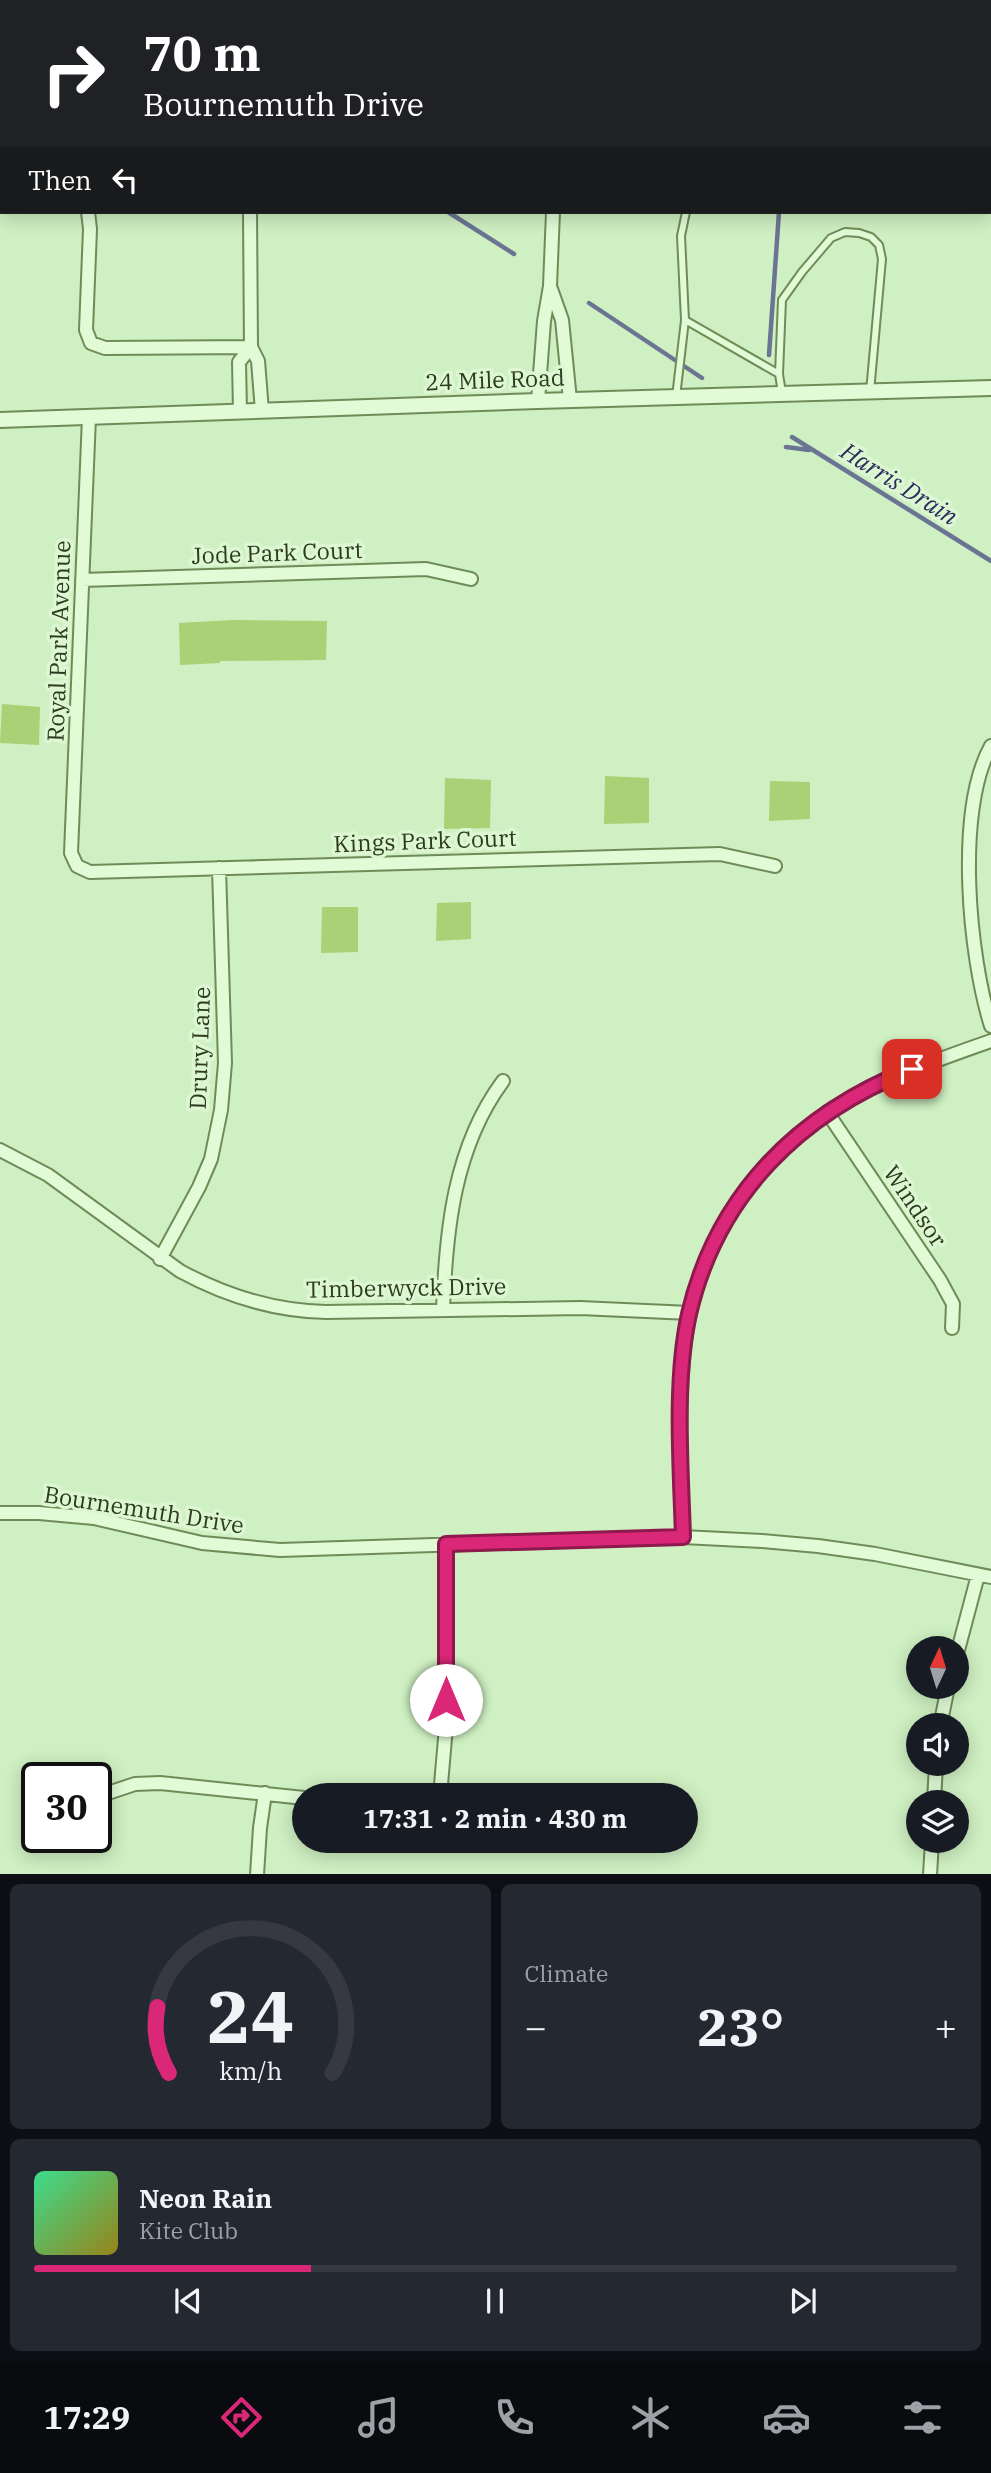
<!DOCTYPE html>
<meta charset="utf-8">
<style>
:root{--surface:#171b24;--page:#242831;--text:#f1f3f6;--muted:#9ea1a6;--line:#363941;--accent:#db2777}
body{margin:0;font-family:"IBM Plex Serif",serif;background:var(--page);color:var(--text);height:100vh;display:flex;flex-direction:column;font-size:26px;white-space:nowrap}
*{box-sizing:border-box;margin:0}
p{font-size:23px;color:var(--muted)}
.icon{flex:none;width:38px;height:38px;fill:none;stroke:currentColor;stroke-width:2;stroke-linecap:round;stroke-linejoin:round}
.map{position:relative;height:1874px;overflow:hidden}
.side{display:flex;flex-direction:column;gap:10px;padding:10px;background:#0d0f14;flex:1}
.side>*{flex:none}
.hud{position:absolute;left:0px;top:0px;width:992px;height:214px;box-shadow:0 4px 18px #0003;background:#202124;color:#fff;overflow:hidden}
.needle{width:46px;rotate:4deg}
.buttons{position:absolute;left:906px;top:1636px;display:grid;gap:14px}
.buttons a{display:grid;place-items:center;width:63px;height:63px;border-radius:50%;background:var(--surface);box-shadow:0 4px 18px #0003;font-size:35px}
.speed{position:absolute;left:21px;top:1762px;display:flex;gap:14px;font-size:35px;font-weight:700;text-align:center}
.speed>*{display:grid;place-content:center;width:91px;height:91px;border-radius:50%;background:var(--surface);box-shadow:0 4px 18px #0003;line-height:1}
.speed .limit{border:4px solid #111;border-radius:10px;background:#fff;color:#111}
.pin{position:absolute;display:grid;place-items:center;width:60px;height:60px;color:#fff;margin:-30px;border-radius:14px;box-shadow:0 4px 10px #0006}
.me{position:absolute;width:77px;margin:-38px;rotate:0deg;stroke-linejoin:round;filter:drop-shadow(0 0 5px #0008)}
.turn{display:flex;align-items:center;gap:24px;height:147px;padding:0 28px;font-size:32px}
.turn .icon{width:91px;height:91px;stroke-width:2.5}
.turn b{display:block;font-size:49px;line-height:60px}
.then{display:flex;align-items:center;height:66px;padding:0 28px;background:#0003;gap:14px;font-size:26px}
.big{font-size:52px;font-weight:700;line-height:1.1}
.side .widget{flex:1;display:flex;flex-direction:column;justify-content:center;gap:10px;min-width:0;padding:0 24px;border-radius:10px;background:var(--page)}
.side .dial{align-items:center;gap:0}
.dial svg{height:182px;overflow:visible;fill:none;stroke:var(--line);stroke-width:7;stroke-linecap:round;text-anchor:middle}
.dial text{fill:var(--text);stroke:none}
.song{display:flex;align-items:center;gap:21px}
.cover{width:84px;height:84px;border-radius:10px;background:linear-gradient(135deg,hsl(150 70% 55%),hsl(50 70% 35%))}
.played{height:7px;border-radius:4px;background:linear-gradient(90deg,var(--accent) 30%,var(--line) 30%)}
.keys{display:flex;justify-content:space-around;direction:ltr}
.heat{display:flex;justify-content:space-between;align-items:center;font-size:38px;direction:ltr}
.side .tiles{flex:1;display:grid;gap:10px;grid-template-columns:1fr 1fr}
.widget:last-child{grid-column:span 2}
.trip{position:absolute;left:292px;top:1783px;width:406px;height:70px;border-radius:35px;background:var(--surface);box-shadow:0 4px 18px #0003;font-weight:700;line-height:70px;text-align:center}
.tab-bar{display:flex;height:112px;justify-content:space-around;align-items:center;background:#090b0e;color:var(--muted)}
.tab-bar .icon{width:49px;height:49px}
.tab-bar .on{color:var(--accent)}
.tab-bar b{font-size:32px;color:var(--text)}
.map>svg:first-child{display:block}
</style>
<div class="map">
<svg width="991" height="1875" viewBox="0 0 991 1875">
<rect width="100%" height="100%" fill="#cff0c2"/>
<!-- green -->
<path fill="#96cf9e" d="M0,0L55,2H2V97Z"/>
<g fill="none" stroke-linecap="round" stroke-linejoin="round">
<!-- stream -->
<path stroke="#6b7492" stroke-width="4.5" d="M764,0L765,2
M0,27L2,28
M448,212L514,254
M589,303L702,378
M769,355L779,212
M792,437L991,561
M786,447L809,450"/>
</g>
<!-- building -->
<path fill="#a9d176" d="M233,620L327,621L326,660L220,661V663L180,665L179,623Z
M2,704L40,707L39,745L0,743Z
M605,776L649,778V823L604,824Z
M445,778L491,780L490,828L444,829Z
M770,781L810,782V819L769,821Z
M471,902V939L436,941L437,903Z
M322,907H358V952L321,953Z"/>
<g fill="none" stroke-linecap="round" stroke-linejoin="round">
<!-- service casing -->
<g stroke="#6f8c58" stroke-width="10">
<path id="service" d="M685,320L779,374
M782,393L779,374L782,300L802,272L831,238L845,232L859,233L871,237L879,245L882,259L870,392
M676,397L685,320L681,236L686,212"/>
</g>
<!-- minor casing -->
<g stroke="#6f8c58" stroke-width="16">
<path id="minor" d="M563,2V0
M88,212L90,229L86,330L91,343L105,348L251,347
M250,212L251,347L258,361L262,411
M551,289L562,320L570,400
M538,401L544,321L550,286L553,212
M240,411L239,362L251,347
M89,417L71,853L77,866L90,872L720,854L775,866
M82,580L426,569L471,579
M991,746C955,811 969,956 991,1026
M827,1112L940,1280L953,1304L952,1328
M0,1150L48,1175L180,1271C226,1296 274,1311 326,1312L580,1308L690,1313
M160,1259L199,1187L211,1159L221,1110L225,1063L219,868
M443,1309C446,1230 454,1147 503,1081
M0,1513H39L94,1518L202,1543L280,1550L683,1537L762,1541L818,1546L875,1554L991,1577
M683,1537C681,1472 677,1405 685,1341C689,1308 700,1274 714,1244C772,1121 870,1083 991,1041
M957,1654L978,1575
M940,1726L948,1687
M440,1796L446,1727V1544
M96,1797L135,1784L160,1783L304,1798
M934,1802L936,1764
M257,1875L260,1828L265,1793
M930,1875L932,1841"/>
</g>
<!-- tertiary casing -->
<g stroke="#6f8c58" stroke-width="18">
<path id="tertiary" d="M0,420L538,401L991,388"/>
</g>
<!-- service -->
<use href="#service" stroke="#e0fbd6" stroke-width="6"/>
<!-- minor -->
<use href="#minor" stroke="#e0fbd6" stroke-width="12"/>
<!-- tertiary -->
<use href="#tertiary" stroke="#e0fbd6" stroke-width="14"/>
</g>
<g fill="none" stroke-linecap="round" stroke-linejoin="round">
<!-- route casing -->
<g stroke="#8e194d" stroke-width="18">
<path id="route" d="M446,1700V1544L683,1537C681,1468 674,1381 689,1314C717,1194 800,1113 912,1069"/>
</g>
<!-- route -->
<use href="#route" stroke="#db2777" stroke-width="12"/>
</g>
<g text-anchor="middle" stroke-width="7" stroke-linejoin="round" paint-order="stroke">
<!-- street labels -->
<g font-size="23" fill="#2c3b1d" stroke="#dcf7d2">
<text transform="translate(495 380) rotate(-2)" y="8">24 Mile Road</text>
<text transform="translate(277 553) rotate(-2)" y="8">Jode Park Court</text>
<text transform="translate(59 641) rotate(-88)" y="8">Royal Park Avenue</text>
<text transform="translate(425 841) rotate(-2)" y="8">Kings Park Court</text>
<text transform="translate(200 1048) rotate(-88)" y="8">Drury Lane</text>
<text transform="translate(915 1206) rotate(56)" y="8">Windsor</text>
<text transform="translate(406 1288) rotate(-1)" y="8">Timberwyck Drive</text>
<text transform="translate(144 1510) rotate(9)" y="8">Bournemuth Drive</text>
</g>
<!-- water labels -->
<g font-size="24" font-style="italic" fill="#2c2d5b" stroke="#dcf7d2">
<text transform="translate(899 484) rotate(32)" y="8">Harris Drain</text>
</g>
</g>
</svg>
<div class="buttons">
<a><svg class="needle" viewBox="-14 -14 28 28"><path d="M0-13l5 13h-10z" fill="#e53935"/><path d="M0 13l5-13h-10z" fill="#9ea1a6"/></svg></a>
<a><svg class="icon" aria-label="sound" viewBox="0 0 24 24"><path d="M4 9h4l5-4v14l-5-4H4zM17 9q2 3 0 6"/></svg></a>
<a><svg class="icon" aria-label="layers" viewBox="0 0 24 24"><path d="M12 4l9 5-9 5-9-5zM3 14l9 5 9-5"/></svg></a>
</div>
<div class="speed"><div class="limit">30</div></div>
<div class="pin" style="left:912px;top:1069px;background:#d93025"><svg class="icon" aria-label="arrive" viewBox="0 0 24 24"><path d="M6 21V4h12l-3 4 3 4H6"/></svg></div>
<svg class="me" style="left:446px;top:1700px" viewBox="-20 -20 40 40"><circle r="19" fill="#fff"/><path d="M0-13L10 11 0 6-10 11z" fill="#db2777"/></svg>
<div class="trip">17:31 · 2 min · 430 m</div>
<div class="hud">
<div class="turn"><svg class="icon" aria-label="right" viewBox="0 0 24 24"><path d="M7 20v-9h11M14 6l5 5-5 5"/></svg><div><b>70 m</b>Bournemuth Drive</div></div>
<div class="then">Then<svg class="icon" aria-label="left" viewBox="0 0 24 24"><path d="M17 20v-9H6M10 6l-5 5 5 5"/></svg></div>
</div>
</div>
<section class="side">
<div class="tiles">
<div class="widget dial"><svg viewBox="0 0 100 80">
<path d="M14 69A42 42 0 1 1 86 69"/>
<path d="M14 69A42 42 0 0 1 9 40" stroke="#db2777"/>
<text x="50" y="56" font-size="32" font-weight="700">24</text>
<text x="50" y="72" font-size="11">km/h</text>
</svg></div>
<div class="widget"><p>Climate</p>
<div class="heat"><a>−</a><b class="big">23°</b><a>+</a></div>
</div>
<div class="widget">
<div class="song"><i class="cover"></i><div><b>Neon Rain</b><p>Kite Club</p></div></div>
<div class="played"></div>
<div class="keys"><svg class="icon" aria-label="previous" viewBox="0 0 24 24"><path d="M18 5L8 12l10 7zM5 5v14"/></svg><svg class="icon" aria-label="pause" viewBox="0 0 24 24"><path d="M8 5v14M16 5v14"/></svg><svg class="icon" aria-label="next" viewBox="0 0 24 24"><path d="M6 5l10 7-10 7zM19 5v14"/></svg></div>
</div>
</div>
</section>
<nav class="tab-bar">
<b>17:29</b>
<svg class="icon on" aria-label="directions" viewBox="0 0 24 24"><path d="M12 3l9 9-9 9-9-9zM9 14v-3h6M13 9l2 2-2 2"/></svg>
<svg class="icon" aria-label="music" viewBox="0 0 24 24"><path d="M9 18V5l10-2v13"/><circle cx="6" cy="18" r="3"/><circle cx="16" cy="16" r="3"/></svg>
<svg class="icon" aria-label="phone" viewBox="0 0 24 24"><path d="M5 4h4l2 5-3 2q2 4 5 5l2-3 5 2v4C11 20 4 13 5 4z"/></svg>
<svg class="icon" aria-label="climate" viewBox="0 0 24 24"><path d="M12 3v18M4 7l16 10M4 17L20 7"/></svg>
<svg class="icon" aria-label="car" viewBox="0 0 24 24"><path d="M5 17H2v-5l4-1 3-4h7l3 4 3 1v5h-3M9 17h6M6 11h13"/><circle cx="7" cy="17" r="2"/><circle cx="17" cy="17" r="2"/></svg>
<svg class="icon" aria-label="filters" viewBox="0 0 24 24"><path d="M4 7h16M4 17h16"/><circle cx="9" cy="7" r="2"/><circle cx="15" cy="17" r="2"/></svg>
</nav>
